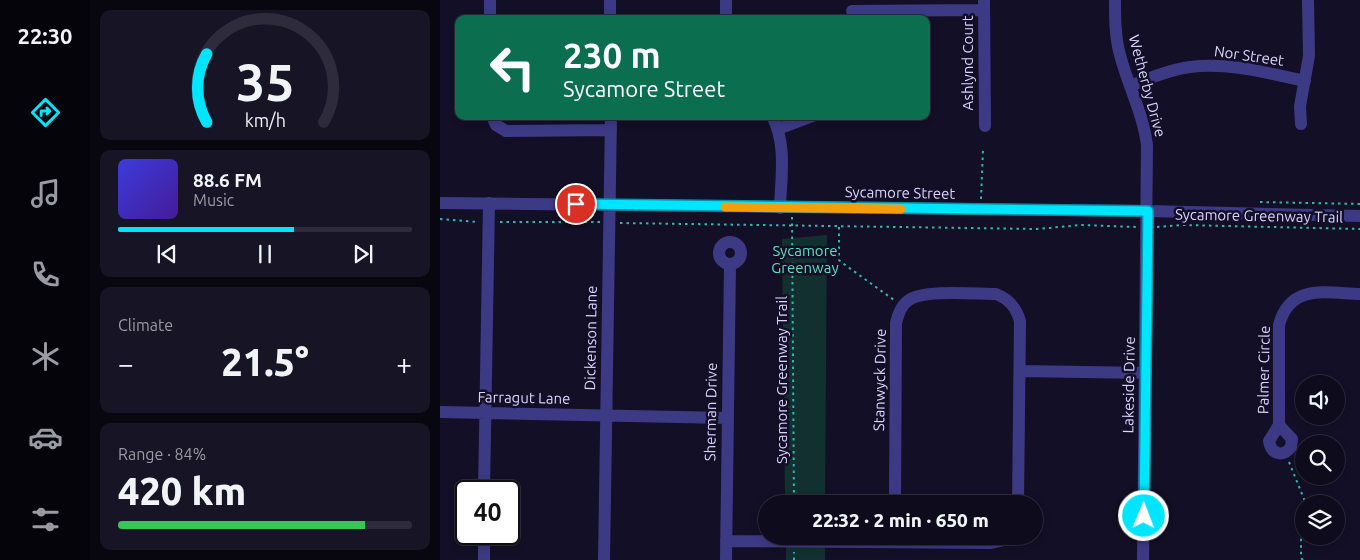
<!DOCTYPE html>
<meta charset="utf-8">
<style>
:root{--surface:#0e0b1c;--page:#171425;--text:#f1f3f6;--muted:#9b9ba3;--line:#2e2b3b;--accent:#00e5ff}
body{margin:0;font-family:Ubuntu,sans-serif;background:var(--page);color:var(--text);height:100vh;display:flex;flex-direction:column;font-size:19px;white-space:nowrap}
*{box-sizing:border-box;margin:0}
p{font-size:16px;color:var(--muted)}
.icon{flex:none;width:28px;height:28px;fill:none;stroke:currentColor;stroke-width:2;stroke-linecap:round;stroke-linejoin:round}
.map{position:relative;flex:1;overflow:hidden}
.sheet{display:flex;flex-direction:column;gap:10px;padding:10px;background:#08060f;width:350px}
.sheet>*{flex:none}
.hud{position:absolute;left:15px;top:15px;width:475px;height:105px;border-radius:10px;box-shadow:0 2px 8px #0003,0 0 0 1px var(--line);background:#0b6e4f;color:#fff;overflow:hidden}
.controls{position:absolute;left:855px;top:375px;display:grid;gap:10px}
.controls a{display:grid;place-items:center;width:50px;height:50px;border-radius:50%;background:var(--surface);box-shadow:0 2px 8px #0003,0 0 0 1px var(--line);font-size:25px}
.speed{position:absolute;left:15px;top:480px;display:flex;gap:10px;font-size:25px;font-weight:700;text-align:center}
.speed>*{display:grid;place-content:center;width:65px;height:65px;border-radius:50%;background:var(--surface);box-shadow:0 2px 8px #0003,0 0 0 1px var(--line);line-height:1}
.speed .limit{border:2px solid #111;border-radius:8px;background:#fff;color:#111}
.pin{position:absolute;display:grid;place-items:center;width:42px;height:42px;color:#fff;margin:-21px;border:2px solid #fff;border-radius:50%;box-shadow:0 1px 5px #0007}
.me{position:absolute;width:55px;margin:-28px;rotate:1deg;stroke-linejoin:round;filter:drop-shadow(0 0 4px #0008)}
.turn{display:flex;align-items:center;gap:18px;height:105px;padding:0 25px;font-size:22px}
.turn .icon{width:65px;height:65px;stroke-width:2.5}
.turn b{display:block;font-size:35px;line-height:42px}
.big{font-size:38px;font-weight:800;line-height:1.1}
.sheet .widget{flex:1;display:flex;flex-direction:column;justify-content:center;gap:8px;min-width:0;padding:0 18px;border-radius:10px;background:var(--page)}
.sheet .dial{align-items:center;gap:0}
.dial svg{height:130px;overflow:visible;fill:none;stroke:var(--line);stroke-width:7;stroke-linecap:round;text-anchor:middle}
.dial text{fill:var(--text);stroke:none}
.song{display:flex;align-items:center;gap:15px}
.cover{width:60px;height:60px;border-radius:8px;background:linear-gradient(135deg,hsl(240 70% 55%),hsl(260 70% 35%))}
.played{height:5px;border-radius:2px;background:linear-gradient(90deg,var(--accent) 60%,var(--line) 60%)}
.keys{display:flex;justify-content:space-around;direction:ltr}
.heat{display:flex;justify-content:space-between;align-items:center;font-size:28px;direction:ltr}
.charge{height:8px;border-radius:4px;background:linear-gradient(90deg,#34c759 84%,var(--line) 0)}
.trip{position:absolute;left:318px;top:495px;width:285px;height:50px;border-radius:25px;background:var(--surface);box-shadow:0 2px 8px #0003,0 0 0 1px var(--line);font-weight:800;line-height:50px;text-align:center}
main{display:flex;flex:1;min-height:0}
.dock{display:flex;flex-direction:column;width:90px;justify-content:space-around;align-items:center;background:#06040b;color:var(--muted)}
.dock .icon{width:35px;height:35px}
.dock .selected{color:var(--accent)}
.dock b{font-size:22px;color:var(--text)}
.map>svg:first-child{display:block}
</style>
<main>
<nav class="dock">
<b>22:30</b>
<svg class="icon selected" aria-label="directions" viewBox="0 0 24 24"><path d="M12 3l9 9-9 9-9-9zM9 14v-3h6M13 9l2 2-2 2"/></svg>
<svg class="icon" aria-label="music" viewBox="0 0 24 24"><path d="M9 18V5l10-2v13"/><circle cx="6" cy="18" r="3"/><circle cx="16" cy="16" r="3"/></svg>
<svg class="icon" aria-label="phone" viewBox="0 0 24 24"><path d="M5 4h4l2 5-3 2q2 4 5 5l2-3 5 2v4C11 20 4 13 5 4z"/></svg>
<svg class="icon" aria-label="climate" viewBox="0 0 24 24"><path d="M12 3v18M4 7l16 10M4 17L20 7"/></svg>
<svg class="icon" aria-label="car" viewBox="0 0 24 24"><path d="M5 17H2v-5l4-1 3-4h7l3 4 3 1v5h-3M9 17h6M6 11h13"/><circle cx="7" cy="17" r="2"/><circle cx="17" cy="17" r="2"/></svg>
<svg class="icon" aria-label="filters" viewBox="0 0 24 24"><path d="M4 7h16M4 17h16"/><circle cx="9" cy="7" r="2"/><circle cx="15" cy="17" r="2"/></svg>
</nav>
<section class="sheet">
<div class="widget dial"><svg viewBox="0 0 100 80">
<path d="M14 69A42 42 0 1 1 86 69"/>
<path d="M14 69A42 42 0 0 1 14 27" stroke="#00e5ff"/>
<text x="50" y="56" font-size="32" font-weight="700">35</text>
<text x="50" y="72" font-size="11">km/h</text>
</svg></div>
<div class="widget">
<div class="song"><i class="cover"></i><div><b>88.6 FM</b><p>Music</p></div></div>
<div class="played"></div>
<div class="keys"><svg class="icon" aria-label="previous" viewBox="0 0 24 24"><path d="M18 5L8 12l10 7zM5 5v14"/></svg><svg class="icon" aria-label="pause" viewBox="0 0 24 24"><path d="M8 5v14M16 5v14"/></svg><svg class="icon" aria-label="next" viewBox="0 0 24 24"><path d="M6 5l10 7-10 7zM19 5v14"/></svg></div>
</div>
<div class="widget"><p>Climate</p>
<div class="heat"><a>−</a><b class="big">21.5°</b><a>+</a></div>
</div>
<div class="widget"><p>Range · 84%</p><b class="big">420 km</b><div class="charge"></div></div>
</section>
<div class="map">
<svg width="920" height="560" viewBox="0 0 920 560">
<rect width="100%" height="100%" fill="#130f26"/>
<!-- green -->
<path fill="#12302f" d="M387,235L385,504H345L342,239Z
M346,536H385V560H346Z"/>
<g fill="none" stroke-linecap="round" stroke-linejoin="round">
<!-- path -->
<path stroke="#2fb8b0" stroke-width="2" stroke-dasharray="2.5 4" stroke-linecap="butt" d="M541,199L543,149
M820,202L920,204
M352,217L354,504
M0,219L37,222
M60,222H160
M180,223L597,229L641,225L697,227
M399,227V260L401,262L454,300
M717,227L742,225L920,229
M849,462L866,504
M354,560V552
M863,560L861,558V521L864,515"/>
<!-- minor -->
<path stroke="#3d3a85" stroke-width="12" d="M50,0V19
M170,0V19
M286,0V19
M544,0L545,126
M675,0C675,18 675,37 680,55C688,86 703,113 707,145L703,560
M412,11L544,10
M690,86C710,78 729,70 750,67C789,62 827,73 865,81
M52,116L56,125L66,131L171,130
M332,116C347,144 341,177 340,208
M861,124L860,106L869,56L868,0
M338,129L373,116
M0,203L708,211L920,216
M279 253a11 11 0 1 1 22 0a11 11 0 1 1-22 0Z
M580,371L706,373
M0,412L287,418
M839,425L852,439L851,447C843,458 831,454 829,441L839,425V325C850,283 886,293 920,294
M44,491L49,203
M455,504L456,323C458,314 461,305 469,300C483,289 537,294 556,294C569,299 576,307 580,321L578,504
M286,541L551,543L560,541L567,536
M44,560V534
M164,560L171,116
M286,560L290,264"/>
</g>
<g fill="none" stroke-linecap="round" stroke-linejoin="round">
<!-- route casing -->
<g stroke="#0095a6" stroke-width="12">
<path id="route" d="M136,204L708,211L704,516"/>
</g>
<!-- route -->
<use href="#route" stroke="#00e5ff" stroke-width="9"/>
<!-- slow -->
<path stroke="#f59e0b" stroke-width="9" d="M285,207L461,209"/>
</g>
<g text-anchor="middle" stroke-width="5" stroke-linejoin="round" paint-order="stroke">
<!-- street labels -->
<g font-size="15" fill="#d9d4ff" stroke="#130f26">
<text transform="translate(809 56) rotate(8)" y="5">Nor Street</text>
<text transform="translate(528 63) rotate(-90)" y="5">Ashlynd Court</text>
<text transform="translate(707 86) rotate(75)" y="5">Wetherby Drive</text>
<text transform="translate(460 193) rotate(1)" y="5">Sycamore Street</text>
<text transform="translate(819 216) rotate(1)" y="5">Sycamore Greenway Trail</text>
<text transform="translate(151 338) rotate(-89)" y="5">Dickenson Lane</text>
<text transform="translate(824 370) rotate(-89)" y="5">Palmer Circle</text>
<text transform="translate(342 380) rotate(-90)" y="5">Sycamore Greenway Trail</text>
<text transform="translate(440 380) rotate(-89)" y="5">Stanwyck Drive</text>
<text transform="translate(689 385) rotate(-89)" y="5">Lakeside Drive</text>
<text transform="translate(84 398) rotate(1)" y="5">Farragut Lane</text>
<text transform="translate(271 412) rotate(-89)" y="5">Sherman Drive</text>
</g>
<!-- park labels -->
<g font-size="15" fill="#5fe0c0" stroke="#130f26">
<text x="365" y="256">Sycamore<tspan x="365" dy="17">Greenway</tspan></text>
</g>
</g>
</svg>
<div class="controls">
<a><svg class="icon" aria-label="sound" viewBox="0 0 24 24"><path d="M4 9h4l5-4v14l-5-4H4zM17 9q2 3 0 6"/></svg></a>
<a><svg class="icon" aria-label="search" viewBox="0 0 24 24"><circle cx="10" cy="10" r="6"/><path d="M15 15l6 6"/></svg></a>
<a><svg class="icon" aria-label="layers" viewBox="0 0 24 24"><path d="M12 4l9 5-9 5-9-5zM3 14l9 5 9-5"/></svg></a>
</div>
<div class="speed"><div class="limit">40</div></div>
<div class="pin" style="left:136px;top:204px;background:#d93025"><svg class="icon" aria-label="arrive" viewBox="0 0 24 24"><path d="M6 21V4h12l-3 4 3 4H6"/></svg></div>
<svg class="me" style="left:704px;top:516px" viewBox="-20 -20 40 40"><circle r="17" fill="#00e5ff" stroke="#fff" stroke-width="3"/><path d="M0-11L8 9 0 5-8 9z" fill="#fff"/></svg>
<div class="trip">22:32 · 2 min · 650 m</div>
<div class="hud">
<div class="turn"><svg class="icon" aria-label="left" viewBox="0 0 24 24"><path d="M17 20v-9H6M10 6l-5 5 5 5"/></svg><div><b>230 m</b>Sycamore Street</div></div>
</div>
</div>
</main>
